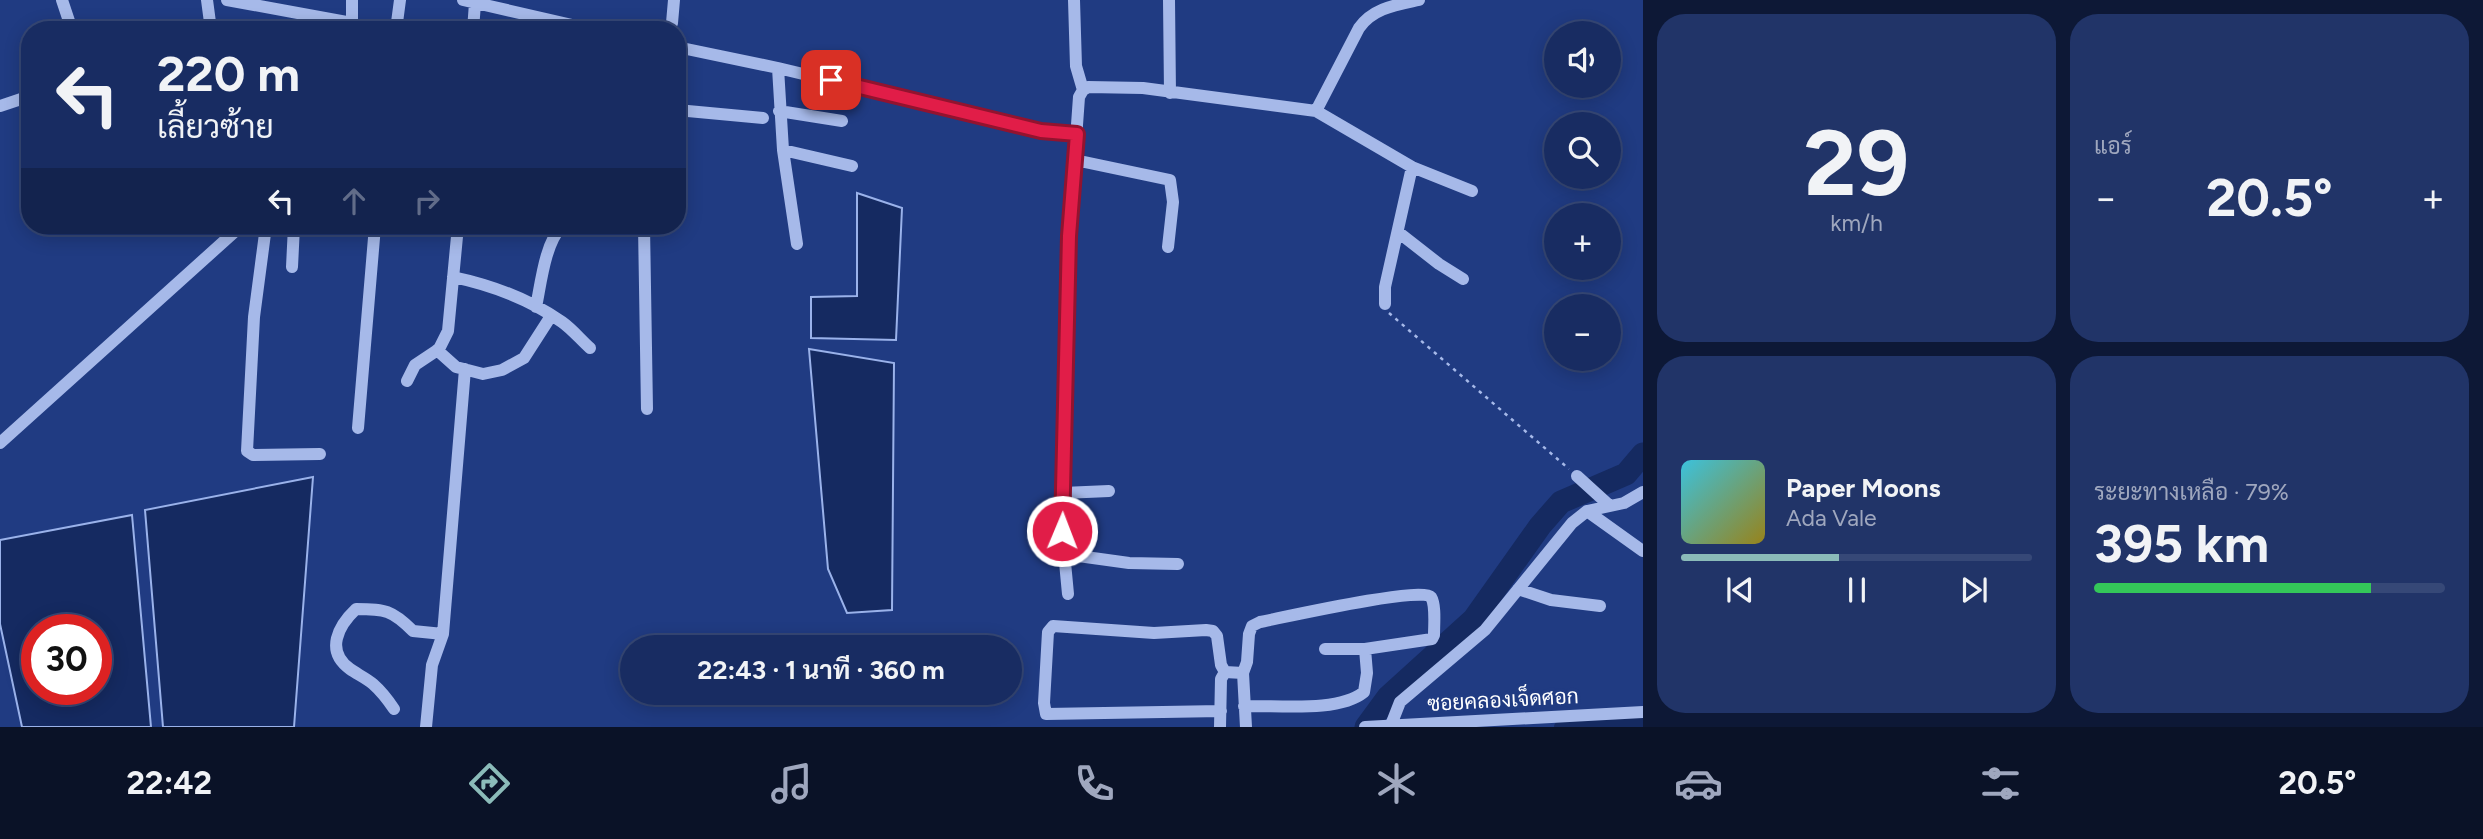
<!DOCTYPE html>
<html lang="th">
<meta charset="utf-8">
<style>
:root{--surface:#182c62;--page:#213468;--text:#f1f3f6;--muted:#9fa7be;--line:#364877;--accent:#8bbbb9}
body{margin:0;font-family:Figtree,Sarabun,sans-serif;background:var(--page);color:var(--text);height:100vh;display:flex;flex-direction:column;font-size:26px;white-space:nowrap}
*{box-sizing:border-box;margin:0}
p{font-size:23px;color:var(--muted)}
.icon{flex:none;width:38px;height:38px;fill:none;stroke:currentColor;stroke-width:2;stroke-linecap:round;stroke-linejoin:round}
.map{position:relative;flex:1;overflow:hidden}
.side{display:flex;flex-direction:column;gap:14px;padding:14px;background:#0d1836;width:840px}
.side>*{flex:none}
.top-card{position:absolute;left:21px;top:21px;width:665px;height:214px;border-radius:28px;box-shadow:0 4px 18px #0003,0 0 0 2px var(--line);background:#182c62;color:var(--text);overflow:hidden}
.fabs{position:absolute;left:1544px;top:21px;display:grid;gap:14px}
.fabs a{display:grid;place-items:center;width:77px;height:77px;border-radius:50%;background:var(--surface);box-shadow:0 4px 18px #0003,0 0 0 2px var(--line);font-size:35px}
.speed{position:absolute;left:21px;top:614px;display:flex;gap:14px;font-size:35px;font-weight:700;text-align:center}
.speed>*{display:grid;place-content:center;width:91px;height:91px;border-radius:50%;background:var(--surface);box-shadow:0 4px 18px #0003,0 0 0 2px var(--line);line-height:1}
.speed .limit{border:10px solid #d22;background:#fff;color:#111}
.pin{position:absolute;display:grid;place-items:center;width:60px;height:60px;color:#fff;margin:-30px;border-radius:14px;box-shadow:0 4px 10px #0006}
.me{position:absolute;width:77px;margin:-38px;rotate:1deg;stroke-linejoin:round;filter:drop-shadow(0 0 5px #0008)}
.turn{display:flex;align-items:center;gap:24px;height:147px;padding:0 21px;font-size:32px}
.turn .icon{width:91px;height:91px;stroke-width:2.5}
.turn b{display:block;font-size:49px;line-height:60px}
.lanes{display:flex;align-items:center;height:66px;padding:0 21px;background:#0003;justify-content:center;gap:35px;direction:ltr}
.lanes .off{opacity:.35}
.big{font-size:52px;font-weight:700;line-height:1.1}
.side .card{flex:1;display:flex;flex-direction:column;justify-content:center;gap:10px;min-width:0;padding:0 24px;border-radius:28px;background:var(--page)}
.side .dial{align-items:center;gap:0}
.dial b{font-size:91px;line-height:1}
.song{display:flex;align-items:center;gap:21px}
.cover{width:84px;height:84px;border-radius:10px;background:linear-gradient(135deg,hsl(190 70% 55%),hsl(50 70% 35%))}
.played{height:7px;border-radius:4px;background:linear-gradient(90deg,var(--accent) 45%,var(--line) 45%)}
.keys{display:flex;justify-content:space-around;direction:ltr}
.heat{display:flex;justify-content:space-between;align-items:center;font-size:38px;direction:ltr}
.charge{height:10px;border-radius:5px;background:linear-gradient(90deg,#34c759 79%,var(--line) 0)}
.side .tiles{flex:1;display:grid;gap:14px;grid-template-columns:repeat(2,1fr)}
.trip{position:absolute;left:620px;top:635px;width:402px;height:70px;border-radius:35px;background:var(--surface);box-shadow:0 4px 18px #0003,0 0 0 2px var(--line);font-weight:700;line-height:70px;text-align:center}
.tab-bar{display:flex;height:112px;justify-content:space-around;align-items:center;background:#0a1227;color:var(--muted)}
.tab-bar .icon{width:49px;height:49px}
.tab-bar .active{color:var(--accent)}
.tab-bar b{font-size:32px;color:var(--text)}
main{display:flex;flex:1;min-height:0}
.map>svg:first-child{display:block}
</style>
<main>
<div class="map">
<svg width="1643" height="727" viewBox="0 0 1643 727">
<rect width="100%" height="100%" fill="#203b82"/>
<!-- water -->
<path fill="#152a61" stroke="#9ab2ea" stroke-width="2" fill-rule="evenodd" d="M857,193L902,208L896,340L811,338V297L857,296Z
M809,349L894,363L892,610L847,613L828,569Z
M313,477L294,727H163L145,510Z
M132,515L151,727H22L0,624V540ZM96,630V690H37V630Z"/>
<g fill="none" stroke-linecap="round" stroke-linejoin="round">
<!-- canal -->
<path stroke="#152a61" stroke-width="12" d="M1560,727L1643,722"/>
<!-- river -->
<path stroke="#152a61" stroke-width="23" d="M1366,727L1388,697L1474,619L1540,526L1561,502L1626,474L1643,454"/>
<!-- path -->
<path stroke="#a6b9e9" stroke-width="2.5" stroke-dasharray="3.5 5" stroke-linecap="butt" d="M1389,313L1569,469"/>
<!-- minor -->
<path stroke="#a6b9e9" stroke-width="12" d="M62,0L72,30
M207,0L211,30
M227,0L352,23
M463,0L594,30
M1169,0L1170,93
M352,30V0
M396,30L400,0
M473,30L475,3
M669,30L672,23L674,0
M677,47L778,68L1041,131L1077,134
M778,68L783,150L797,244
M1083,90L1088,87L1143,88L1316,111L1412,167L1472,191
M0,106L30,96
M677,110L763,118
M779,111L842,121
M1316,111L1359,28C1373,8 1396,5 1419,0
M783,150L852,166
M1075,160L1170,180L1173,202L1168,247
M266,226L254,317L247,451L253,455L320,454
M644,226L647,409
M1398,232L1439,264L1463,279
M292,267L294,226
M453,277C491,285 529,299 562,322C572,329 581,340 590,348
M1385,304V287L1412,167
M536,307C541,283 545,243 562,226
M437,350L456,367L483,374L502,370L524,358L551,316
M407,381L415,365L439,349L448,331L458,226
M358,428L375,226
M0,443L241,226
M1577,476L1610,506
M1063,493L1109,491
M1587,511L1643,551
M1064,554L1129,563L1178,564
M1518,589L1551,600L1600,606
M1068,594L1062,531L1069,236L1079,97L1083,90L1076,66L1074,0
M1244,706C1278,705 1338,713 1364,692L1367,673L1365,649
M394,709C388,700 381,691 373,684C366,678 357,674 350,669C325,651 338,626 356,609C385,609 392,610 413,631L443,634
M1221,711L1046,714L1044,703L1048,632L1053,626L1154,633L1206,630L1213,631L1217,636L1221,665L1225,672L1243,673
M1391,725L1400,702L1485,630L1572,523L1587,511L1624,503L1643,492
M426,727L432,665L443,634L465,369
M1220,727L1221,679L1225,672
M1246,727L1243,673L1247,662L1249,634L1252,626L1260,622C1281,618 1422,586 1431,597C1436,605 1434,625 1434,635L1432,639L1365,649H1325
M1365,727L1643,712"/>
</g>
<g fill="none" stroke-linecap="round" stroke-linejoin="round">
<!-- route casing -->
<g stroke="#92132f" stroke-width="18">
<path id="route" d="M831,80L1041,131L1077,134L1069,236L1062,531"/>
</g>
<!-- route -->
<use href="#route" stroke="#e11d48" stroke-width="12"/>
</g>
<g text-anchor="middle" stroke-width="7" stroke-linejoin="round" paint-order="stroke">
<!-- street labels -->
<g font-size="21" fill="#fff" stroke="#203b82">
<text transform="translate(1503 700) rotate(-3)" y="7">ซอยคลองเจ็ดศอก</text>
</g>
</g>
</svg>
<div class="fabs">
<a><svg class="icon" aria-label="sound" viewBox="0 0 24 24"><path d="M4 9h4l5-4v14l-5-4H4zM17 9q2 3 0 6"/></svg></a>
<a><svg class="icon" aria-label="search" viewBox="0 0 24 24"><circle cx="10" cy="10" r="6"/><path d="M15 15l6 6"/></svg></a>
<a>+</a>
<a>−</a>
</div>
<div class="speed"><div class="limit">30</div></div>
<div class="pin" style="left:831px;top:80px;background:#d93025"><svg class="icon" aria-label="arrive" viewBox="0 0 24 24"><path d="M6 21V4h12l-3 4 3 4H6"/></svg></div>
<svg class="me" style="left:1062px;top:531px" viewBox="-20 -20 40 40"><circle r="17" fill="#e11d48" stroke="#fff" stroke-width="3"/><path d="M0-11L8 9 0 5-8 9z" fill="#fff"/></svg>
<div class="trip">22:43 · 1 นาที · 360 m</div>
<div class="top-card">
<div class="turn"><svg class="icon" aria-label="left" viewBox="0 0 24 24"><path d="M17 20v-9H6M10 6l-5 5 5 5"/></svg><div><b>220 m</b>เลี้ยวซ้าย</div></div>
<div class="lanes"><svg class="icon" aria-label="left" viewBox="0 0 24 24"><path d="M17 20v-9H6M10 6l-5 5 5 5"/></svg><svg class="icon off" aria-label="ahead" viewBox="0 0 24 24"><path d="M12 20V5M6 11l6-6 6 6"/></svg><svg class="icon off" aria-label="right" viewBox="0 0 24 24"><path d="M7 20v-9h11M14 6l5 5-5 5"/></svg></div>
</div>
</div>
<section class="side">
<div class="tiles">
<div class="card dial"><b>29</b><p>km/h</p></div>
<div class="card"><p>แอร์</p>
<div class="heat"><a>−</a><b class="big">20.5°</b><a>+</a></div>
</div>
<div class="card">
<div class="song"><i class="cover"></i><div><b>Paper Moons</b><p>Ada Vale</p></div></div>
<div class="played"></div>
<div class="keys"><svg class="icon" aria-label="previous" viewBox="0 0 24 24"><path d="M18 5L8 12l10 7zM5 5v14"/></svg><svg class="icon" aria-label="pause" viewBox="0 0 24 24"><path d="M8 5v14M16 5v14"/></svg><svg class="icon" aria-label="next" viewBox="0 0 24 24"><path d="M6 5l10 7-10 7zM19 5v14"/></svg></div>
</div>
<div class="card"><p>ระยะทางเหลือ · 79%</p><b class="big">395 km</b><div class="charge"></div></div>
</div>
</section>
</main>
<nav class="tab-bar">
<b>22:42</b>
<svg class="icon active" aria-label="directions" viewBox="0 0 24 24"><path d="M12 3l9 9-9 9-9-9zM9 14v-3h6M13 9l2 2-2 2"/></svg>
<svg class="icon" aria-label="music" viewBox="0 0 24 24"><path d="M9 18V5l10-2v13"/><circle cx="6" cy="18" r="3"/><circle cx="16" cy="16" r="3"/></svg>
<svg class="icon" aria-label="phone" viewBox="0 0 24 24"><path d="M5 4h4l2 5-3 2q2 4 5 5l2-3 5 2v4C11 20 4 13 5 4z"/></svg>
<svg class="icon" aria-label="climate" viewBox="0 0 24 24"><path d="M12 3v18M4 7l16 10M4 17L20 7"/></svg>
<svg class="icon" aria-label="car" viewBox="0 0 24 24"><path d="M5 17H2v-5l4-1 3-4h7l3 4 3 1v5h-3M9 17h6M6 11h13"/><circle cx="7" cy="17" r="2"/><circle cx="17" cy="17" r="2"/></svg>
<svg class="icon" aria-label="filters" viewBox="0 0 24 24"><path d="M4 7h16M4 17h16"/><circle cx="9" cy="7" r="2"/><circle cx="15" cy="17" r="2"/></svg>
<b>20.5°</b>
</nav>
